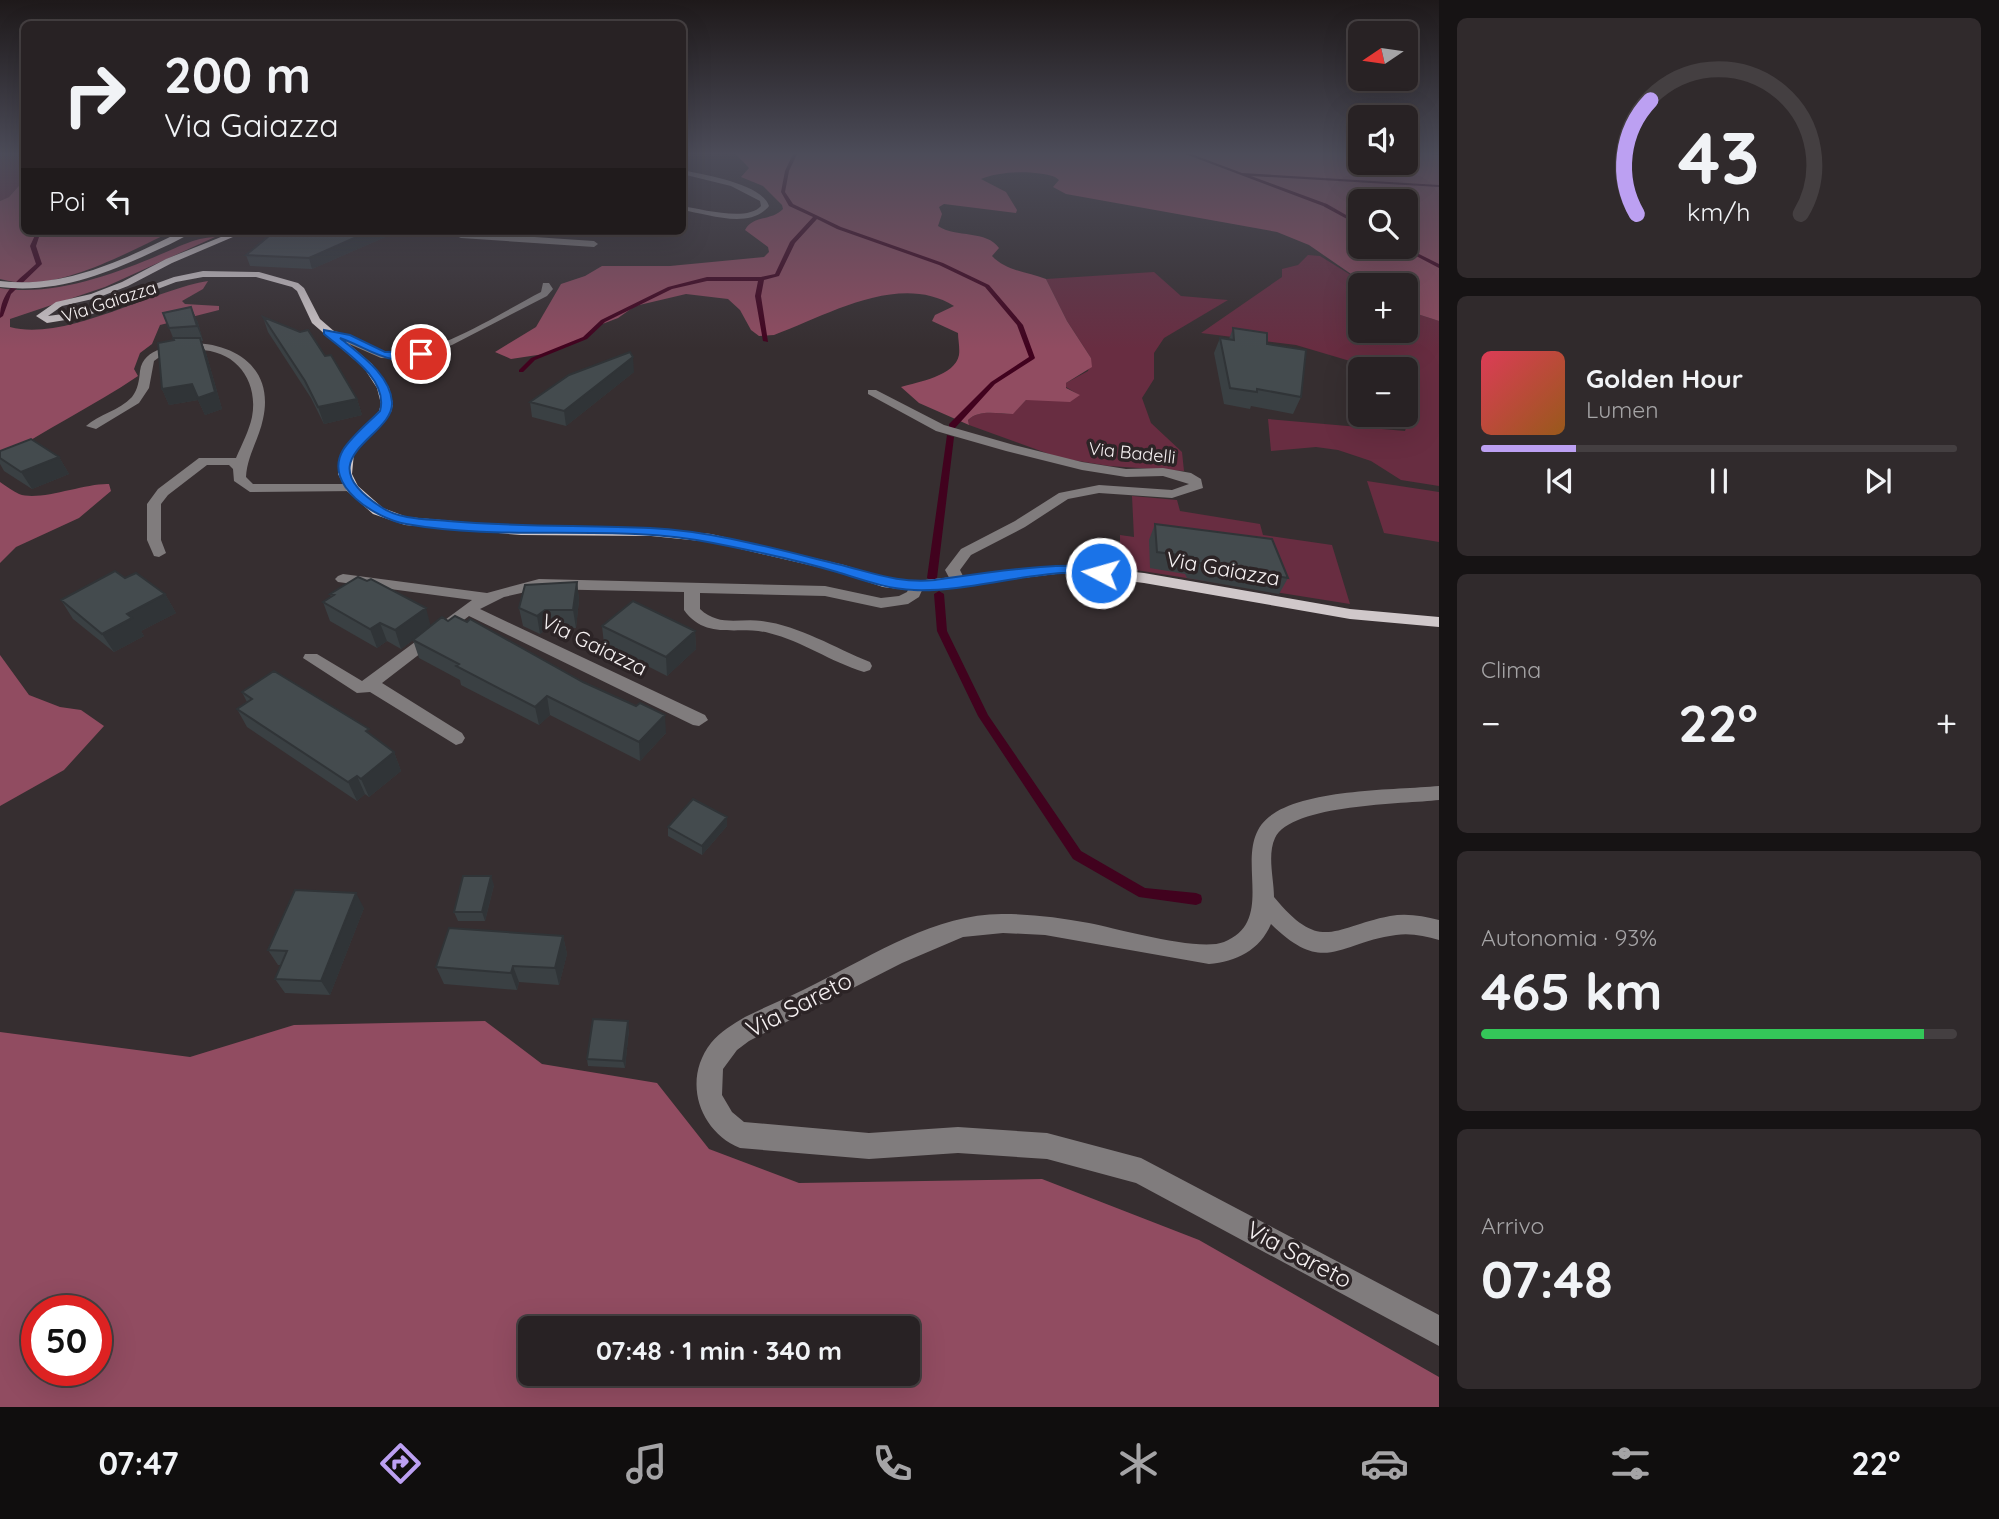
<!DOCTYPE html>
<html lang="it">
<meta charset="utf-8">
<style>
:root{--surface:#282224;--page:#302a2c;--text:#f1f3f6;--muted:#a5a4a6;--line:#443f41;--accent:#bca0f2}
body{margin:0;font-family:Quicksand,sans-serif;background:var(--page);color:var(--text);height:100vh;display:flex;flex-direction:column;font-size:26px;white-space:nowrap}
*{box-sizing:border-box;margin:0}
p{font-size:23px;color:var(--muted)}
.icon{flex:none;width:38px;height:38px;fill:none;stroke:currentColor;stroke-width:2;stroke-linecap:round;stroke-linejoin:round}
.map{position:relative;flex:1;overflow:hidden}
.side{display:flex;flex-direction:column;gap:18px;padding:18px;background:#161314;width:560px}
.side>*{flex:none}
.guide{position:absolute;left:21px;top:21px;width:665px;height:214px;border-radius:10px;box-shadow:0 7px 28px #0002,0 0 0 2px var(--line);background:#282224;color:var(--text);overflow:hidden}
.needle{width:46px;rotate:257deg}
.controls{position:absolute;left:1348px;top:21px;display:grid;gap:14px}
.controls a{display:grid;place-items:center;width:70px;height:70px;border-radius:10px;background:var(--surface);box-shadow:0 7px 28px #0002,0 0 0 2px var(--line);font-size:35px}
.speed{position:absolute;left:21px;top:1295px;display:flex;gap:14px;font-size:35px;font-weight:700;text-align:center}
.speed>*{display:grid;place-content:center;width:91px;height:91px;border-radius:50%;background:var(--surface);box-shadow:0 7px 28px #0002,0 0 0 2px var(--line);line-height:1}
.speed .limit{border:10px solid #d22;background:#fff;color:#111}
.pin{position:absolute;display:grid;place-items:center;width:60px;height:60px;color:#fff;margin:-30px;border:4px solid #fff;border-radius:50%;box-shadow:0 2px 7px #0007}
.me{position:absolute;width:77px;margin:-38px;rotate:276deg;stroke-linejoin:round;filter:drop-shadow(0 0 5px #0008)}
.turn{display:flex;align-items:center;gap:24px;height:147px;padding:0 28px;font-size:32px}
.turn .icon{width:91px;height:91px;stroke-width:2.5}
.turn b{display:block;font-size:49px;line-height:60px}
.then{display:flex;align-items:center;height:66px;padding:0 28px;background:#0003;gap:14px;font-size:26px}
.big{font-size:52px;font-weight:700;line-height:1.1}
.side .card{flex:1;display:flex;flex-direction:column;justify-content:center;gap:10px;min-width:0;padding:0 24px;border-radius:10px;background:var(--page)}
.side .dial{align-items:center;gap:0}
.dial svg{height:182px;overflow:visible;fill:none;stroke:var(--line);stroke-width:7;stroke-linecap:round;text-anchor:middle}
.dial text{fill:var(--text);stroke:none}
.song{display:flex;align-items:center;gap:21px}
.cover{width:84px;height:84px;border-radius:10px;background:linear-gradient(135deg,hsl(350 70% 55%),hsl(30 70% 35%))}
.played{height:7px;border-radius:4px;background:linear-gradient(90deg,var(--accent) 20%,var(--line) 20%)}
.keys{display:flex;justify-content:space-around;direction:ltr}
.heat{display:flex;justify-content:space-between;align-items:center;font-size:38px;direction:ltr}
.charge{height:10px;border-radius:5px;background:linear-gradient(90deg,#34c759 93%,var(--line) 0)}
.trip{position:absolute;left:518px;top:1316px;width:402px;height:70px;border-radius:10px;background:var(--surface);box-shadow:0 7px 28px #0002,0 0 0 2px var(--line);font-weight:700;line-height:70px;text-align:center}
.dock{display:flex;height:112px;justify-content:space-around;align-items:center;background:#100e0e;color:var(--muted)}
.dock .icon{width:49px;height:49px}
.dock .on{color:var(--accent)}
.dock b{font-size:32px;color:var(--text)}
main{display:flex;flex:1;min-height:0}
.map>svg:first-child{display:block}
</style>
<main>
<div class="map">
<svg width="1439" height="1407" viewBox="0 0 1439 1407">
<rect width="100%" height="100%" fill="#362e30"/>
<!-- green -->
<path fill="#682d41" d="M0,152H24V180L9,197L0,201Z
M1308,255L1320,256L1367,285H1360V331H1405V310L1439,321V486L1401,480L1371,461L1338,450L1316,447L1271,451L1268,419L1405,431L1418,390L1405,380V369H1377L1296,345L1201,333L1282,277V269L1298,265Z
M1154,272L1181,296L1228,300L1164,338L1154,353V379L1142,398L1151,423L1182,452L1184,471L1109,466L1060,458L969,425L968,420C980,409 997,414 1012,414L1026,400L1079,395L1066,387V383L1088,371L1091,358L1067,321L1046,279Z
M1367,481L1439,492V542L1384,533Z
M1132,496L1177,500L1180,511L1260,524L1263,535L1332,545L1350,604L1136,570L1133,557L1120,554V535L1134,537Z"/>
<!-- forest -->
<path fill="#914c61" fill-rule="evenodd" d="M734,152H1360V163H1405V152H1439V321L1405,310V285H1367L1309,245L1277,232L1066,194L1053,187L1059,180L1055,177C1034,170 1001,171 981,179L1006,192L1017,210L1016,213L944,204L939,207L942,214L938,226C956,238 987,230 999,248L992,256C1006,271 1028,272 1046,279L1067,321L1091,358L1092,367L1066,383V388L1080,395L1070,402L1026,400L1013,414C997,414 980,409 968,420L969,425L919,403L901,387C918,382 955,376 959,355C960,348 958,339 958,333L932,321L935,315L954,306C899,272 828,315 774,335L759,336L751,330L740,310L728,299L686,294L635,306L618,318L597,326L583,339L544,354L511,359L495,352L536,327L561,284L585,276L602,266H670L764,257L769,252L768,247L745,230C753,215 772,221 783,209L782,205L763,186L741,177L749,168ZM1405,201V247H1360V201Z
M24,180V231H173C125,253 55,295 0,279V201L9,197Z
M215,237L105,287L10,319V327C65,342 152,290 208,281L203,289L182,301L185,304L219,306V310L160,325L152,344L140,353L134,369L138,376C93,407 43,429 0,461V288C50,297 113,275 159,255C179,247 193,238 215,237Z
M0,482C6,486 13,491 19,494C40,502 84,483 109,484L111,491L79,518L16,547L0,563Z
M0,655L29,695L60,707L81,710L104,726L64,770L0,806Z
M485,1021L542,1064L657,1083L709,1149L799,1183L1042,1179L1199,1240L1439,1377V1407H0V1032L190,1057L294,1025ZM37,1311H96V1370H37ZM530,1328H908V1374H530Z"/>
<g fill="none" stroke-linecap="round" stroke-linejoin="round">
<!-- stream -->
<path fill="#41021e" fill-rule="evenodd" d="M794,152H798L789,171L785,192L793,204L841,227L943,263L989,285L1023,325L1035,358L1034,359L995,384L955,428H949V424L991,382L1029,357L1017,325L985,287L939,265L837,229L817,219L795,243L779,276L764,280L761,296L768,342L763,341L755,296L758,281H707L672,289L605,322L587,339L535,360L523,372H519V370L531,358L583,337L601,320L668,287L707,277H761L775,274L790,242L813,217L789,206L781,192L785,171Z
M1180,152H1186L1242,173L1439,185V187L1251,176L1327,204L1360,223V226L1323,206Z
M1411,152L1439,153V155L1413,153Z
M37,231H41L36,246L42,264L11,294L3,316L0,318C0,291 18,281 36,264L30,246Z
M1399,247H1405L1439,264V268Z
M947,435L954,437L937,578L932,581L927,578Z
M939,591L944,594L947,631L988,715L1081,851L1145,888L1196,893L1201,895L1202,899L1201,903L1196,905L1139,897L1073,859L978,716L937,631L934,594Z"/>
<!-- minor -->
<path fill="#807c7d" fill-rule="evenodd" d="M682,170C704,175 761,183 769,206C750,230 708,214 682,210V206C702,209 747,222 761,206L760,201L731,186L682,174Z
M444,231L594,241L598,244L594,247L461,238Z
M543,283H549L553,289L547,296L452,345L409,359L381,358L322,332L327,329C350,333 370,352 392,354C433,357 504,311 541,292Z
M193,343C238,344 274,370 263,419C259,439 247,456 246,477L253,484H352L357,485V491L250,492L234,481L233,469L229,465H207L168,495L161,504V540L166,553L159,557L154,556L147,540V504L158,489L199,458H236C242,444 249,431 252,417C259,379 234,348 195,350C182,350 164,352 154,361L149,388L139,403L96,429L86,426C99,414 119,411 132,397C138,389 139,381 140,371C144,346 173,347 193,343Z
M868,390H876L944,425L1014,445L1082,462L1126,469L1163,468L1191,473L1201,479L1203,488L1172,498L1099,493L1068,499L1025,527L971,555L960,570L966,582L963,585H953L945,570L961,549L1015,521L1059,493L1099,485L1172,490L1189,484L1163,476L1126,477L1082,470L1006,451L936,431L868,394Z
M343,574L487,593L539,579L825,586L881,598L899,596L907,592L911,583L916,581L924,586L919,597L908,604L881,608L825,596L700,593V609C719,627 739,618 762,621C800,626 835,648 870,662L872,666L870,670L864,672C831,662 802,641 769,633C738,625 706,641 684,610V592L539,589L504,597L480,609L705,715L708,720L699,726L693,725L469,616L382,683L462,733L465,738L462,743L456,745L370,692L357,693L303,658L305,654H317L362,681L472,600L338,582L335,579L338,576Z
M1439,786V800C1404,804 1291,804 1275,838C1267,855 1274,879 1274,897C1321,954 1333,927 1390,916C1407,913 1423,916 1439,920V940C1425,936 1411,933 1396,935C1339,942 1325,977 1271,924C1260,950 1236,962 1209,964L1045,935L1003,933L963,937L902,963L749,1041L737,1050L723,1069L722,1095L732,1112L744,1122L869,1133L958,1127L1047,1133L1141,1158L1439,1315V1346L1136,1183L1047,1159L958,1153L869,1159L740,1148C699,1131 682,1080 711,1043C720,1032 733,1024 745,1017C769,1005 794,995 817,983C875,954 938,913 1004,914C1033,914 1061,918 1089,923C1119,929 1199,952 1224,942C1282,919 1225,845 1273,814C1310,789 1394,790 1439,786Z"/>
<!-- major -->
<path fill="#d0c8ca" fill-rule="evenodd" d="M182,231H193C182,239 168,245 155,251C106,274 55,294 0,287V281C66,289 125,259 182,231Z
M236,231H247L172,263L128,286L97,298L62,306L48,316L78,312L174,277L203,271L259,272L298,283L304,288L320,319L372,364L389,388L393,404L391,412L354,453L352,474L358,486L383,508L407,517L521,527L651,528L711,534L844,565L885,578L916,581L1064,565L1144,573L1350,609L1439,617V627L1350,619L1144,583L1064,573L916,591L883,587L835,571L711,542L651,536L521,535L405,525L373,514L347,491L338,474L342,452L379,411L381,404L377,388L364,368L312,323L297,291L292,287L256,277H203L176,282L84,317L47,323L36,316L56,302L91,294L122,282L166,259Z"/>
</g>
<!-- wall -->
<path fill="#3a4043" d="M399,231L312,269L250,266L246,255Z
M191,307L198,323L203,341H201L206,353L222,409L205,415L198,400L169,405L162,389L174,340L163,313Z
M263,317L325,356L357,399L362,415L324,424L311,398L268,332Z
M1233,328L1267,344L1301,397L1293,414L1251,406L1250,409L1224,404L1214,353L1220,338L1229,339Z
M634,372L566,426L532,417L530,402Z
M0,451L59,457L69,474L32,489L4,471L0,464Z
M1155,524L1288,578L1279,594L1187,578L1185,574L1150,568L1149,540Z
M125,578L165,594L176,613L141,631L144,636L114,652L73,619L61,600Z
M577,582L579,600L576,628H548L540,634L523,626L519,608Z
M330,594L431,626L666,733L640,761L550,715L539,725L461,685L460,680L419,658L413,640L401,649L387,641L377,648L330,621L323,602L331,597Z
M602,626L695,631L696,649L667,676L604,644Z
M242,692L371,735L394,752L401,771L369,797L365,794L357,801L247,727L237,709L247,702Z
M727,817V826L702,855L668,836V827Z
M494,885L485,921H458L454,912Z
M364,908L330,995L285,993L275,979L281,965H278L268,950Z
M563,936L567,954L559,985L519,982L517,990L444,984L436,967Z
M629,1029L625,1068L588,1066L587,1059Z"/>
<!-- shaded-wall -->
<path fill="#303437" d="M370,231H399L312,269L309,258Z
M191,307L198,323L203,341L197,326Z
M200,338L206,353L222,409L205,415L198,400L169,405L162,389L192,384Z
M633,357L634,372L566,426L564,411Z
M357,399L362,415L324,424L318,407Z
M59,457L69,474L32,489L21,472Z
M577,582L579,600L576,628L573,610Z
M165,594L176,613L141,631L144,636L114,652L102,634L127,614Z
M426,608L431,627L401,649L395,630Z
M545,610L548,628L540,634L537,616Z
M380,623L387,641L377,648L370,629Z
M695,631L696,649L667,676L666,657Z
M547,696L550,715L539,725L535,707Z
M665,715L666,733L640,761L639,742Z
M394,752L401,771L369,797L361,779Z
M357,776L365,794L357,801L348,782Z
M727,817V826L702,855V846Z
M491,876L494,885L485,921L482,912Z
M356,893L364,908L330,995L321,981Z
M563,936L567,954L559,985L555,968Z
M513,966L519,982L517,990L511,973Z
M628,1021L629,1029L625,1068L623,1061Z"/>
<!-- building -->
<path fill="#444b4e" stroke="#303437" stroke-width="2" d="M275,231H370L309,258L246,255Z
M191,307L197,326L169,328L163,313Z
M263,317L300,332L308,330L325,356L331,355L357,399L318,407L305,381Z
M1233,328L1267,333V344L1306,350L1301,397L1257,389V392L1230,388L1220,338L1234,340Z
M173,338H200L215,392L198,398L192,384L162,389L158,343L174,340Z
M630,352L633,357L564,411L530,402L569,375Z
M31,439L59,457L21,472L0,458V451Z
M1155,524L1272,539L1288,578L1194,562L1193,557L1157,552Z
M115,571L125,578L136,573L165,594L127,614L132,618L102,634L61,600Z
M358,577L367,581L371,579L426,608L395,630L380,623L370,629L323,602L334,595L330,594Z
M577,582L573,610H545L537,616L519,608L525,585Z
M633,601L695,631L666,657L602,626Z
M455,616L467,622L470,619L583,682L636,706L640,703L665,715L639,742L547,696L535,707L456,666L459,664L413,640L442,617L448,621Z
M274,671L369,729L366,731L394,752L361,779L357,776L348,782L237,709L252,699L242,692Z
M693,799L727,817L702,846L668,827Z
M463,876H491L482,912H454Z
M295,890L356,893L321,981L275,979L287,951L268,950Z
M449,928L563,936L555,968L513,966L511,973L436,967Z
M593,1019L628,1021L623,1061L587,1059Z"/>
<!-- sky -->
<linearGradient id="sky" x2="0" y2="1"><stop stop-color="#1e191a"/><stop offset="0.44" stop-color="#4c4c59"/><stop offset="1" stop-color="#4c4c59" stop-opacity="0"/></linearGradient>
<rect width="1439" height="349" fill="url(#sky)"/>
<!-- route -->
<path fill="#1a73e8" stroke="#114b97" stroke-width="2" d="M324,330L350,335L385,352L421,351L426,354C396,372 367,347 340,338C359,354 390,374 392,402C395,437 303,457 381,507C400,520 427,519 448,521C516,527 582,525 650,528C713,531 776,549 837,564C871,572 899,584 935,580C966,576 1088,555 1108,573C1097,582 1075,572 1062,573C1015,576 960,592 914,590C887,589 863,580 837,572C797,560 754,551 713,543C614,523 507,542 406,524C377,519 322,486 343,450C352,436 368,423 380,411C389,379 345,352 324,334Z"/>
<g text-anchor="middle" stroke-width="7" stroke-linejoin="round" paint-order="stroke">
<!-- far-street labels -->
<g font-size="18" fill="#f6f1f2" stroke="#2c2426">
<text transform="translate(109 302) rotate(-18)" y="6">Via Gaiazza</text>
<text transform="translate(1132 453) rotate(6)" y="6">Via Badelli</text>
</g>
<!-- street labels -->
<g font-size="21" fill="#f6f1f2" stroke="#2c2426">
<text transform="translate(1223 569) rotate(10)" y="7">Via Gaiazza</text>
<text transform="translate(594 645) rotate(26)" y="7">Via Gaiazza</text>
</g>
<!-- near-street labels -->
<g font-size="24" fill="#f6f1f2" stroke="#2c2426">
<text transform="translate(799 1005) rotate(-27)" y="8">Via Sareto</text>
<text transform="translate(1299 1255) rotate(28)" y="8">Via Sareto</text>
</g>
</g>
</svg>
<div class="controls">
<a><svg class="needle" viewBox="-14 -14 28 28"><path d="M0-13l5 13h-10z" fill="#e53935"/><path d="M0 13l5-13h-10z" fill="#a5a4a6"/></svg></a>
<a><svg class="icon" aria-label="sound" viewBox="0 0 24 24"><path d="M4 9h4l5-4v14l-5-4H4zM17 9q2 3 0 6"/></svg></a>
<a><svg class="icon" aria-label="search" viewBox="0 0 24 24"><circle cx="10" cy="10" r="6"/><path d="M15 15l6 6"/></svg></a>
<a>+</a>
<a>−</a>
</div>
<div class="speed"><div class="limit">50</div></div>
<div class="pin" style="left:421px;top:354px;background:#d93025"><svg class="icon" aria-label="arrive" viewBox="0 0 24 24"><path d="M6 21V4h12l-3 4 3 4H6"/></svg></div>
<svg class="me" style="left:1101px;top:573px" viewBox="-20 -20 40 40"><circle r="17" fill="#1a73e8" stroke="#fff" stroke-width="3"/><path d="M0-11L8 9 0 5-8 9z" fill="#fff"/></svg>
<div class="trip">07:48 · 1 min · 340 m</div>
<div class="guide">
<div class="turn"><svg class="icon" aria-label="right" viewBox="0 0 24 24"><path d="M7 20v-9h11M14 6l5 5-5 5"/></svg><div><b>200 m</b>Via Gaiazza</div></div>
<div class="then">Poi<svg class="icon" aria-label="left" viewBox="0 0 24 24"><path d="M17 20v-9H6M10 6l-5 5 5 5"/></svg></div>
</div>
</div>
<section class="side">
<div class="card dial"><svg viewBox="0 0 100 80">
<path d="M14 69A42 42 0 1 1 86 69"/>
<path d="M14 69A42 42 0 0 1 20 19" stroke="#bca0f2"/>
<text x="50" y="56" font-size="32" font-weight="700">43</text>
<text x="50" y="72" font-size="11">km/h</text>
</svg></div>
<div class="card">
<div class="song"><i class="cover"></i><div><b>Golden Hour</b><p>Lumen</p></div></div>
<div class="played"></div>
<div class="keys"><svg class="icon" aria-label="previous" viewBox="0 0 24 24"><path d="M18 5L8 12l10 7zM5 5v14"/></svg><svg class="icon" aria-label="pause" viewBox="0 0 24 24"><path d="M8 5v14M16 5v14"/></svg><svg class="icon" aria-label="next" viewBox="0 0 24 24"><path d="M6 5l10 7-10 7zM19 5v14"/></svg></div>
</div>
<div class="card"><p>Clima</p>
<div class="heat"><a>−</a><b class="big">22°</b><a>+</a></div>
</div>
<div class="card"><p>Autonomia · 93%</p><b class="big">465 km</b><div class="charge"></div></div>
<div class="card"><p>Arrivo</p><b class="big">07:48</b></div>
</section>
</main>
<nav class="dock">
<b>07:47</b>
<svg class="icon on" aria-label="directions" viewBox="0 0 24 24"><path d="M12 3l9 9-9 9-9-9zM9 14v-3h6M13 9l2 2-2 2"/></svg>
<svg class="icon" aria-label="music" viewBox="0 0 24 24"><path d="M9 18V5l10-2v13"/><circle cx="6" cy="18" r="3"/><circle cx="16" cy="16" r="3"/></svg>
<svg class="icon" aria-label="phone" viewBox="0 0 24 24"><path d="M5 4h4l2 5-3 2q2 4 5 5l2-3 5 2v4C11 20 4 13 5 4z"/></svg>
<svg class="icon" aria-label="climate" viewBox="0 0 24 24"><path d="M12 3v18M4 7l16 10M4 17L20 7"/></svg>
<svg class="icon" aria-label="car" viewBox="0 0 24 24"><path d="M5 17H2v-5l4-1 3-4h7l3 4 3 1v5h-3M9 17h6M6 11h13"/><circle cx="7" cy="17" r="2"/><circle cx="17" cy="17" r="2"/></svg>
<svg class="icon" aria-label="filters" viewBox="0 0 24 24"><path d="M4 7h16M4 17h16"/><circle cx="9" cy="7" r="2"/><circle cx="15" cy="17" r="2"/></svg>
<b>22°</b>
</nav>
